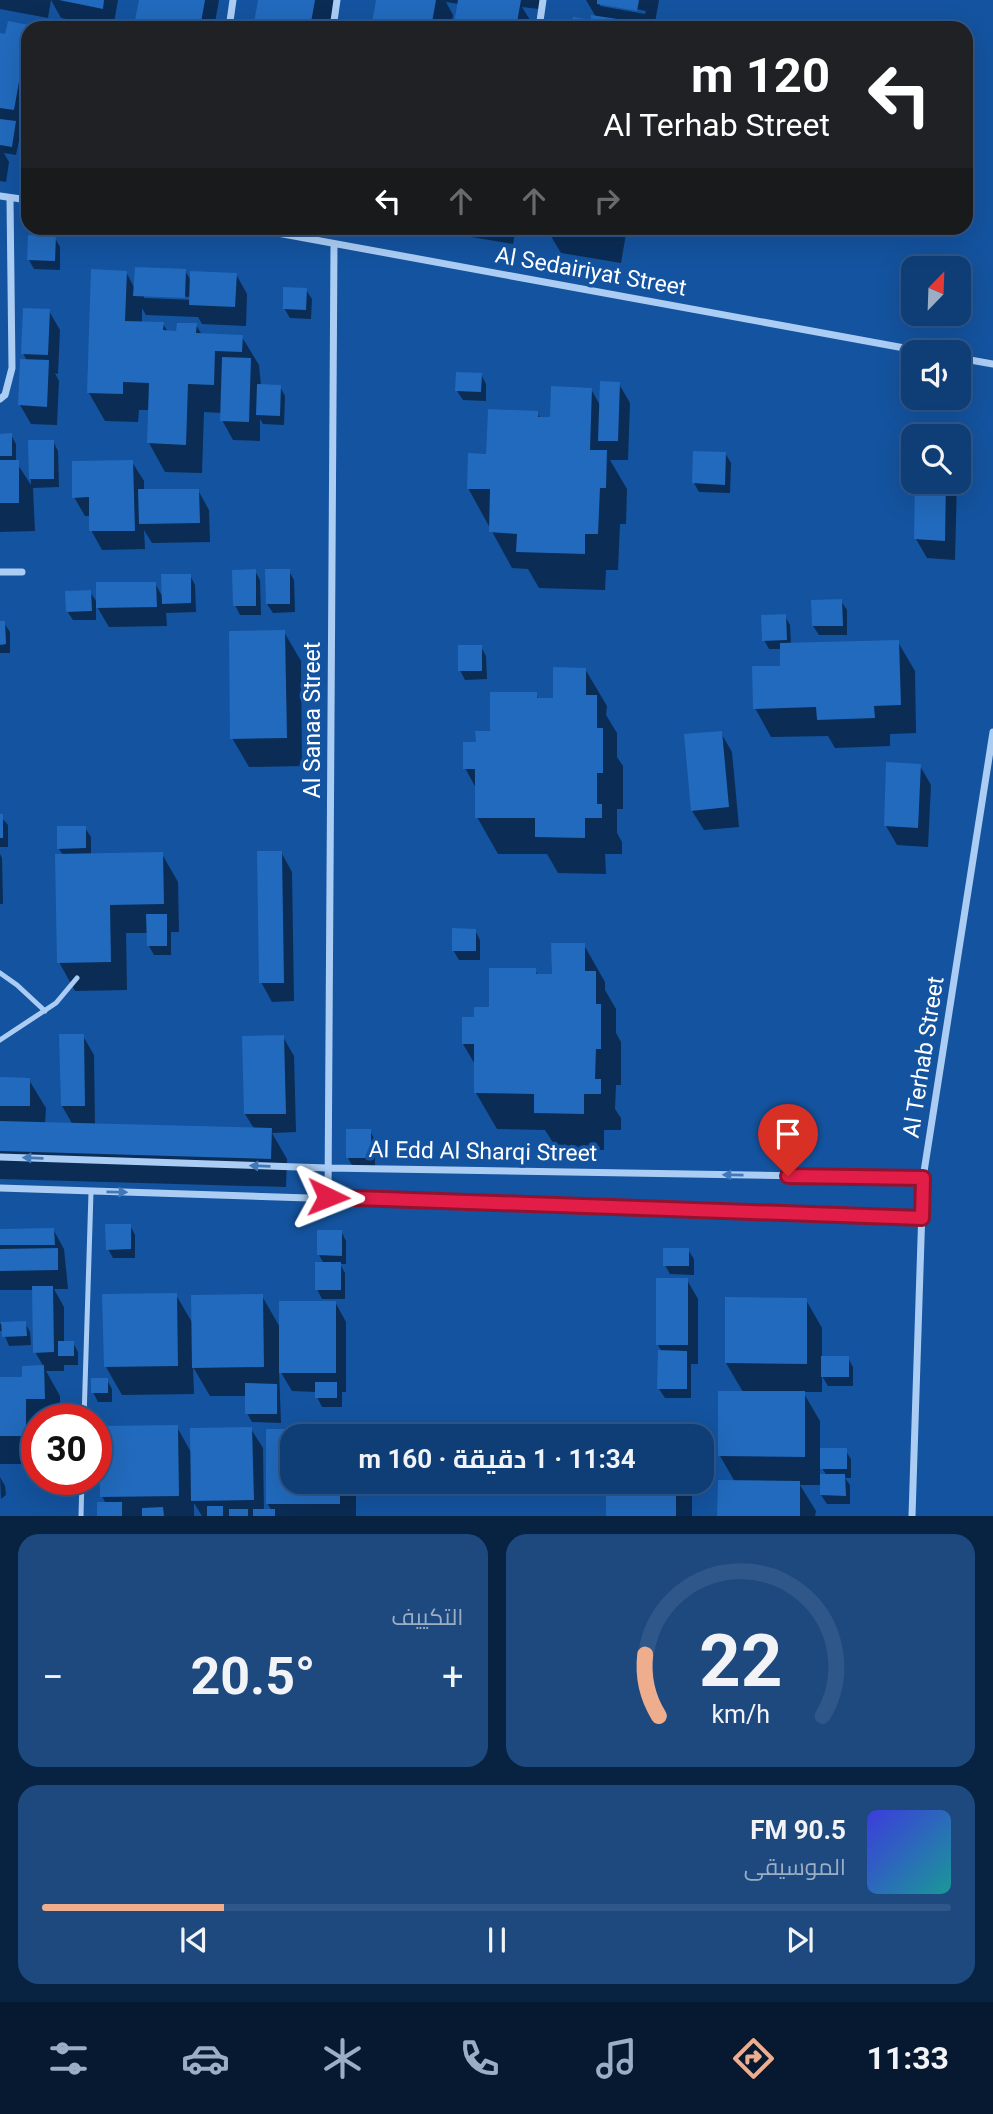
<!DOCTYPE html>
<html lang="ar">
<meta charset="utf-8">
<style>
:root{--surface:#0f3e77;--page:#1d497f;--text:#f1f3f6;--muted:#9baec6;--line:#2f5789;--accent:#eead8d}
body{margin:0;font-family:Roboto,Cairo,sans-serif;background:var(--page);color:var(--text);direction:rtl;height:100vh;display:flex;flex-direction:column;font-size:26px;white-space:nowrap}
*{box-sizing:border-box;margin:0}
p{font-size:23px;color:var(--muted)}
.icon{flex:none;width:38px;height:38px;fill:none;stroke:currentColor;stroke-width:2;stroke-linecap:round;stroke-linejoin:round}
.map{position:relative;height:1516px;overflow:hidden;direction:ltr}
.drawer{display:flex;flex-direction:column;gap:18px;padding:18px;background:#082241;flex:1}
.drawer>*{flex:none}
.hud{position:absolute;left:21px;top:21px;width:952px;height:214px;border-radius:21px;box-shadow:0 7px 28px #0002,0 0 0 2px var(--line);direction:rtl;background:#202124;color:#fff;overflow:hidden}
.needle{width:46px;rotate:23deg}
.fabs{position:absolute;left:901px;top:256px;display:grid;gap:14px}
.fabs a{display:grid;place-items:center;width:70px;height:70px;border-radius:14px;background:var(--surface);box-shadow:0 7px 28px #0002,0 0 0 2px var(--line);font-size:35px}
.speed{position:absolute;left:21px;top:1404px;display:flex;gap:14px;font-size:35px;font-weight:700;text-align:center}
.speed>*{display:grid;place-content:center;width:91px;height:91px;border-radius:50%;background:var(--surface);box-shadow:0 7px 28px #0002,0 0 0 2px var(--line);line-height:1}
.speed .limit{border:10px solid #d22;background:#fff;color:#111}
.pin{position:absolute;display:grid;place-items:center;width:60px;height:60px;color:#fff;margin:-72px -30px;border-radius:50% 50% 50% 0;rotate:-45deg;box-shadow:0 0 7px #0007}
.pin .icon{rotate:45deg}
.me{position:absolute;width:77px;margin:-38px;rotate:92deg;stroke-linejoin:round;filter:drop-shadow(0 0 5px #0008)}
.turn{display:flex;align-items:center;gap:24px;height:147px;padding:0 28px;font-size:32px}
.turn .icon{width:91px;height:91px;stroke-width:2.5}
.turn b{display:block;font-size:49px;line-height:60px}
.lanes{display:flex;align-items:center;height:66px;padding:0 28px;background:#0003;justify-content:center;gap:35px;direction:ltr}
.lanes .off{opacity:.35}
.big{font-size:52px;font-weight:700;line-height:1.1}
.drawer .widget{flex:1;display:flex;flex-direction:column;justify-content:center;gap:10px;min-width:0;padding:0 24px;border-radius:21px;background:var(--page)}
.drawer .dial{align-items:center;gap:0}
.dial svg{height:182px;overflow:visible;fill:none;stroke:var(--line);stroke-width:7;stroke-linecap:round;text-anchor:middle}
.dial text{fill:var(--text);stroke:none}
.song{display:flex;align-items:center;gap:21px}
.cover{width:84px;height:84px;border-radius:10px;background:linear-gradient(135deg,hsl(240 70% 55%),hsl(180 70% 35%))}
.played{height:7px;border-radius:4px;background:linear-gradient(90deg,var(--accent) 20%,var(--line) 20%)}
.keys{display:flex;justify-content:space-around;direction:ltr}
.heat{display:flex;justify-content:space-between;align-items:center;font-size:38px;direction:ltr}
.drawer .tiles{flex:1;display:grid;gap:18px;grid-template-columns:1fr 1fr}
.widget:last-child{grid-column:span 2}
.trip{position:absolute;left:280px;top:1424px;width:434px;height:70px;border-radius:21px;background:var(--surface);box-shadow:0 7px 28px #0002,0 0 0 2px var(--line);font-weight:700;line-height:70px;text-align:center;direction:rtl}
.tab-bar{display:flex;height:112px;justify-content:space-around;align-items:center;background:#061930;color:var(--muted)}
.tab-bar .icon{width:49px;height:49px}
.tab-bar .selected{color:var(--accent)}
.tab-bar b{font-size:32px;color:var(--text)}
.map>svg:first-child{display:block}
</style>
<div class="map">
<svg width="993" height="1516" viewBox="0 0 993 1516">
<rect width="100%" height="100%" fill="#14539f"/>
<!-- shadow -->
<path fill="#0007" fill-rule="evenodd" d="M0,0H118L113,28L61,18L51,0L48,18L0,9Z
M140,0H219L214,28H142L137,20Z
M259,0H334L331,28H255Z
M377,0H540L539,9L522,7L535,28H455L459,4L446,2L453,15L451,28H373Z
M586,0H659L654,28H573L592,22L596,17ZM600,2L646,11L645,14L600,6Z
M28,26V137L20,136L16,155L4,153L9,162L6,182L0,181V35L7,36Z
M417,228H516L513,244Z
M546,228H627L621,263L561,253Z
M55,238L60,247V270L34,269L29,260Z
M185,271L192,282L236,274L247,294L246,326L202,324L198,317L146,315L142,308V323L163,324L168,332L178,333L196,325L202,335L242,337L259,365L261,386L280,387L285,396L284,425L263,424L260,419V441L233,440L222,420V413L204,412L202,473L165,472L149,443L150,410H139L138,422L105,421L89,393L126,272L135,289ZM144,295L194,297V300L144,298Z
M306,290L312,299L311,319L290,318L284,308Z
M49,311L60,330L58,374L55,373L59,381L57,425L31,424L20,405L27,361L23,353Z
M481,374L486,384V401L463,400L457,391Z
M619,384L630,403L628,460H610L627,489L626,524H620L618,570H606L605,590L539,588L528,569L512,568L468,488L488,455L537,413L541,419H552L591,389L601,407Z
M0,435H11L16,444V462L31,485L30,442L53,441L58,451L59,487L33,488L35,531L0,532Z
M725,453L731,463L730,493L699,492L694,483Z
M132,462L144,481V491L198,490L209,510L210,542L152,543L144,530L145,549L102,550L91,530V516H85L74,497Z
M917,481H957L955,560L927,558L916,539Z
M255,571L260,580L261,615H240L235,605Z
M289,571L294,580L295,612L273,613L267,604Z
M190,575L195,585L196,612L166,613L167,626L109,627L96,605V620H73L67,611L90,592L98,604L155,583L163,598Z
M841,601L847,610V635H819L813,626Z
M785,616L790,625L791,645L898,642L915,671L916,733L890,734V746L835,748L828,736L771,737L755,708L782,667V649H769L764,640Z
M0,623H4L10,632V653H0Z
M284,632L301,661L302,766L249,767L232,738Z
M481,647L486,656L487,679L465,680L460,670Z
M585,669L607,706L606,715L617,733V757L623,766V809H617V833L622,842V854H605L606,874L558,873L547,854H498L477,817V790L465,768L478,744L536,694L539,700H555Z
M721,733L732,752L739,827L704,830L692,811Z
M920,766L931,785L928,847L897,845L886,826Z
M0,816L8,825V847H0Z
M85,828L91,837V855L162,854L178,882L179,932H171V955H154L149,946L148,933H126L127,990L75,991L59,962L63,855L59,849Z
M281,852L292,872L294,1001L272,1002L261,982Z
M0,854L2,858L3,904H0Z
M475,930L480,940V960H459L453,950Z
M584,945L605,982V990L616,1009V1033L621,1042V1085H616L615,1109L621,1118V1130H604V1150L557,1149L545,1130L497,1129L476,1093V1066L463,1044V1019H476L535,970L538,976L553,975Z
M83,1036L94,1055L95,1125L255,1130L245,1114L283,1037L294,1056L296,1132L272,1133L287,1159L286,1187L0,1179V1079L29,1080L46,1108L45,1124L73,1125L62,1106Z
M370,1131L375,1140V1167H353L348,1158Z
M130,1225L135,1235V1258H113L108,1249Z
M53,1229L64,1249L68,1289H54L64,1307V1343H73L78,1352V1365H64V1371H46L60,1396V1415H65L68,1419H37V1464H0V1379L23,1378L44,1367L35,1352L34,1290H0V1230Z
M341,1231L346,1241V1264H340L345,1273V1299H322L317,1289L324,1264L319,1255Z
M688,1250L694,1259V1275L670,1274L665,1265Z
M687,1280L698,1299V1364H691V1398H665L659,1389L662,1352L658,1345Z
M176,1295L193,1324L262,1296L281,1329L335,1302L346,1322V1392H342V1407H322L317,1397V1392L292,1391L279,1369L281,1423L252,1422L247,1413V1396H210L193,1367L194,1394L122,1395L106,1367Z
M806,1300L822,1328V1357L848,1358L853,1367V1386H828L822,1376V1392H803L820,1421V1450H845L851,1459V1478H845L850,1485V1504H827L821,1495V1485H800L816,1511L815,1516H719L735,1482L720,1456L743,1392L726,1363ZM820,1465L827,1476H820Z
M0,1310V1324L25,1323L30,1332L31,1345L9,1346L3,1331H0Z
M107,1380L112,1389V1402H98L93,1392Z
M177,1427L192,1454L251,1429L263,1448L264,1513L272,1511L267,1503L268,1431H340L343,1437H292V1482H356V1516H202L194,1503V1516H99L106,1504L102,1496Z
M0,1477L5,1486L6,1495L1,1499Z
M608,1482H689L692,1486V1516H608Z"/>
<!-- building -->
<path fill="#226abd" d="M59,0H104L103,9Z
M139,0H205L200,28H181L135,20Z
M258,0H315L310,28H253Z
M376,0H436L431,28H371Z
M458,0H521L516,28H453Z
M597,0H639L637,11L597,4Z
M591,15L637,22L636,28H571L573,17L591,20Z
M8,21L29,25L14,110L0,108V33L5,34Z
M0,119L16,121L12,147L0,145Z
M568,228H606L605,235Z
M28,235L56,236L55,261L27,260Z
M135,267L186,269L185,298L133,296Z
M91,269L127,271L125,321L164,322L163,330L176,331L177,323H197L196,333L243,335L242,352L215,351L214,385L188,384L186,445L147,443L149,383L123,382V394L87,393Z
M190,271L237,273L235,307L189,305Z
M283,287L307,288L306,310L283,309Z
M23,308L50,309L48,355L21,354Z
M222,357L251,358L249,422L220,421Z
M20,359L49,360L47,407L18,405Z
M456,372L482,373L481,392L455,391Z
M600,381L620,382L618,441H598Z
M257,384L281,385L280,416L256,415Z
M551,386L592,388L590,450H607L606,488H600L598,534H585V554L516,552L517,534L489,532L490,489H467L468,453L486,454L488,409L538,411V417H550Z
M12,433V456H0V434Z
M28,440H54V479H29Z
M693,451L726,452L725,485L692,483Z
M0,460H19V503H0Z
M133,460L135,531H89V497L72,498V461Z
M915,481H946L945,541L914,539Z
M138,489H199L200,523L139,524Z
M256,569V606H233L232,570Z
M265,569H290V604H266Z
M161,574H191V603L162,604Z
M96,582H156L157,607L96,608Z
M91,590L92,611L66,612L65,591Z
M842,599L843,626H812L811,600Z
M786,614L787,640L762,641L761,615Z
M0,621H5L6,644L0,645Z
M285,630L287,738L230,739L229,631Z
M899,640L901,705L874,706L875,718L817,720L816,707L753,709L752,666H780V643Z
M458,645H482V671H458Z
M553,667L586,668V695H597V728H603V773H597V804H602V818H585V838L535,837V818H475V769H463V742H476L475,731H490V692H537V698H553Z
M722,731L729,807L691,811L684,734Z
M886,762L921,764L918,828L884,826Z
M0,814H3V838H0Z
M57,826H86V848L57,849Z
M257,851H282L284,983H259Z
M163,852L164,904L110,905L111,962L57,963L55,854Z
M146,914H167V946H147Z
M452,928L476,929V951H452Z
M551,943H585V971H596V1004H601V1049H596L595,1079H601V1094H584V1114L534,1113V1094L474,1093V1044H462V1017H474V1007H489V968H536V974H552Z
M59,1034H84L85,1106H61Z
M284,1035L286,1114H244L242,1036Z
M0,1077L30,1078V1106H0Z
M0,1121L272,1128L271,1159L0,1151Z
M346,1129H371V1158H346Z
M105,1224H131V1249L106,1250Z
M54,1228L55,1245H0V1229Z
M317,1230H342V1256L317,1255Z
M58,1248V1270L0,1271V1249Z
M663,1248H689V1266H663Z
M315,1262H341V1290H315Z
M656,1278H688V1345H656Z
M32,1286H53L54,1352L33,1353Z
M177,1293L178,1366L104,1367L102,1294Z
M263,1294L264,1367L192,1368L191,1295Z
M725,1297L807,1298V1364L725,1363Z
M279,1301H336V1373H279Z
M26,1321L27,1336L2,1337L1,1322Z
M58,1341H74V1356H58Z
M658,1350L687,1351V1389H657Z
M821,1356H849V1377H821Z
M44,1365L45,1399H26V1436H0V1377H22V1366Z
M91,1378H108V1393H91Z
M315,1382H337V1398H315Z
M245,1383L277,1384V1414H245Z
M718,1391H805V1457L718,1456Z
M47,1413H66L67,1419H47Z
M178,1425L179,1496L100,1497L99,1426Z
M252,1427L254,1500L191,1501L190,1428Z
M266,1429H341V1437H292V1482H340V1504H266Z
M820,1448H847V1469H820Z
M820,1474H845L846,1496L820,1495Z
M718,1480L800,1481V1516H717Z
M606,1482H676V1516H606Z
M97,1502H122V1516H97Z
M207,1506H223V1516H207Z
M163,1507L164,1516H142V1508Z
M229,1509H248V1516H229Z
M253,1509H275V1516H253Z"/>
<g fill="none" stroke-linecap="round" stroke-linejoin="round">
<!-- lane -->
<path stroke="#abcdf4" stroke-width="5" d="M0,973L17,985L45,1011
M0,1040L56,1003L77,978
M84,1419L91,1192
M81,1516L82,1479"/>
<!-- street -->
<path stroke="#abcdf4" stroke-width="7" d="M229,28L233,0
M333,28L337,0
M539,28L543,0
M0,196L28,200
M250,228L926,352
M959,358L993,364
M0,399L5,395L12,368L10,198
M0,572H22
M0,1157L327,1168L923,1178
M0,1188L922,1218
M328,1197L334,244
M912,1516L923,1178L993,732"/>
</g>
<!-- one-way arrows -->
<defs><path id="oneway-solid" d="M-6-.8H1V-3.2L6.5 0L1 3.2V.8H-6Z" transform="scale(1.75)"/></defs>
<g fill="#4178b8">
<use href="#oneway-solid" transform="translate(33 1158) rotate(-178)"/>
<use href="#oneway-solid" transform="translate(260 1166) rotate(-178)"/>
<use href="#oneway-solid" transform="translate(733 1175) rotate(-179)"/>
<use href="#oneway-solid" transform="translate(117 1192) rotate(1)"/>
</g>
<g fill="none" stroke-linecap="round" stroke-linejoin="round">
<!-- route casing -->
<g stroke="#92132f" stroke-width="18">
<path id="route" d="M328,1197L922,1218L923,1178L788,1176"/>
</g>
<!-- route -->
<use href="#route" stroke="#e11d48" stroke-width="12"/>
</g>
<g text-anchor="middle" stroke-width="7" stroke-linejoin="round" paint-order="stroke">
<!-- street labels -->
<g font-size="23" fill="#fff" stroke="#14539f">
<text transform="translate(591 271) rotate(10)" y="8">Al Sedairiyat Street</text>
<text transform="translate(312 720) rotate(-90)" y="8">Al Sanaa Street</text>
<text transform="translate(923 1057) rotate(-81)" y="8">Al Terhab Street</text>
<text transform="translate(483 1151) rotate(1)" y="8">Al Edd Al Sharqi Street</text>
</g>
</g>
</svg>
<div class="fabs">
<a><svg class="needle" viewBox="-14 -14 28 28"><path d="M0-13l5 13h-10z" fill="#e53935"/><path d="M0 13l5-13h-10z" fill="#9baec6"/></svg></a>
<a><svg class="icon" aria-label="sound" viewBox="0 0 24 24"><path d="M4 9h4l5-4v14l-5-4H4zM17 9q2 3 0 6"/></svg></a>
<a><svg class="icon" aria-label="search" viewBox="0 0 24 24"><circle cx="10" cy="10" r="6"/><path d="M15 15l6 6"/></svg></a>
</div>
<div class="speed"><div class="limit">30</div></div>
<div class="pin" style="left:788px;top:1176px;background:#d93025"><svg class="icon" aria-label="arrive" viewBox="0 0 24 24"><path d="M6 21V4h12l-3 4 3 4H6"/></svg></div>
<svg class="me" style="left:328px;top:1197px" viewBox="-20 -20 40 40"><path d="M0-17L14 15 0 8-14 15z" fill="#e11d48" stroke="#fff" stroke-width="4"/></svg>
<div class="trip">11:34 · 1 دقيقة · 160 m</div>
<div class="hud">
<div class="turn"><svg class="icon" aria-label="left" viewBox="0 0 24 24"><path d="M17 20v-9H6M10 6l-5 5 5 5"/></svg><div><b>120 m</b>Al Terhab Street</div></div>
<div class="lanes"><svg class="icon" aria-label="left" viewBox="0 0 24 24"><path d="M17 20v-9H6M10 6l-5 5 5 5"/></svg><svg class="icon off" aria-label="ahead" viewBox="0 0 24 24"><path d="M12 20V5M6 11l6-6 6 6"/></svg><svg class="icon off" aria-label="ahead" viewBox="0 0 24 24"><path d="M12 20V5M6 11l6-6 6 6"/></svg><svg class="icon off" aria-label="right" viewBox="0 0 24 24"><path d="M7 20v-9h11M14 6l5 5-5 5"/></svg></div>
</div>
</div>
<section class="drawer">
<div class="tiles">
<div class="widget dial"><svg viewBox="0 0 100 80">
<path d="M14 69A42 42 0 1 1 86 69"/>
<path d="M14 69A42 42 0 0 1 8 42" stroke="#eead8d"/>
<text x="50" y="56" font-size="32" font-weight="700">22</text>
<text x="50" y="72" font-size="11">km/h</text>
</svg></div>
<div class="widget"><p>التكييف</p>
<div class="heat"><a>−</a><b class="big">20.5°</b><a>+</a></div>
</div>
<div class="widget">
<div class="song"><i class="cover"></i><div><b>90.5 FM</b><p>الموسيقى</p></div></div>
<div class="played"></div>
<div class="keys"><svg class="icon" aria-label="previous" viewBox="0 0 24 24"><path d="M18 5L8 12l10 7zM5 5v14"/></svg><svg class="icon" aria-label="pause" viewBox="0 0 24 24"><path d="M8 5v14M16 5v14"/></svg><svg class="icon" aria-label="next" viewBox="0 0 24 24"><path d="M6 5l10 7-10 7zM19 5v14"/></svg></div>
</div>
</div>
</section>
<nav class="tab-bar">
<b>11:33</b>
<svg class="icon selected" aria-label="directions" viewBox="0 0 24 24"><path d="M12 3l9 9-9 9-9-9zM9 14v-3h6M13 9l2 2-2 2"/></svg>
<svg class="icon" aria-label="music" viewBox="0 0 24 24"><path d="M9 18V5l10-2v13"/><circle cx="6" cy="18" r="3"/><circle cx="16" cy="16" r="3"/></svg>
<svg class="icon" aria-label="phone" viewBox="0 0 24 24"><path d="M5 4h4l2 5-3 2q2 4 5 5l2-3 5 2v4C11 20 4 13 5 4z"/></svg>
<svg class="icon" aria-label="climate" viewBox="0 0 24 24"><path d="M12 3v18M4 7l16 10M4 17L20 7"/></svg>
<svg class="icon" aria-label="car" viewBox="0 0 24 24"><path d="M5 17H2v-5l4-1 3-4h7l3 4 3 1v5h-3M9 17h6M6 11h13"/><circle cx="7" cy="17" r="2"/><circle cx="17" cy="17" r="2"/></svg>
<svg class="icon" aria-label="filters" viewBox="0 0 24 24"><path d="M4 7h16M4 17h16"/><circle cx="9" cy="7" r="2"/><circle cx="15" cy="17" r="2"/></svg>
</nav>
